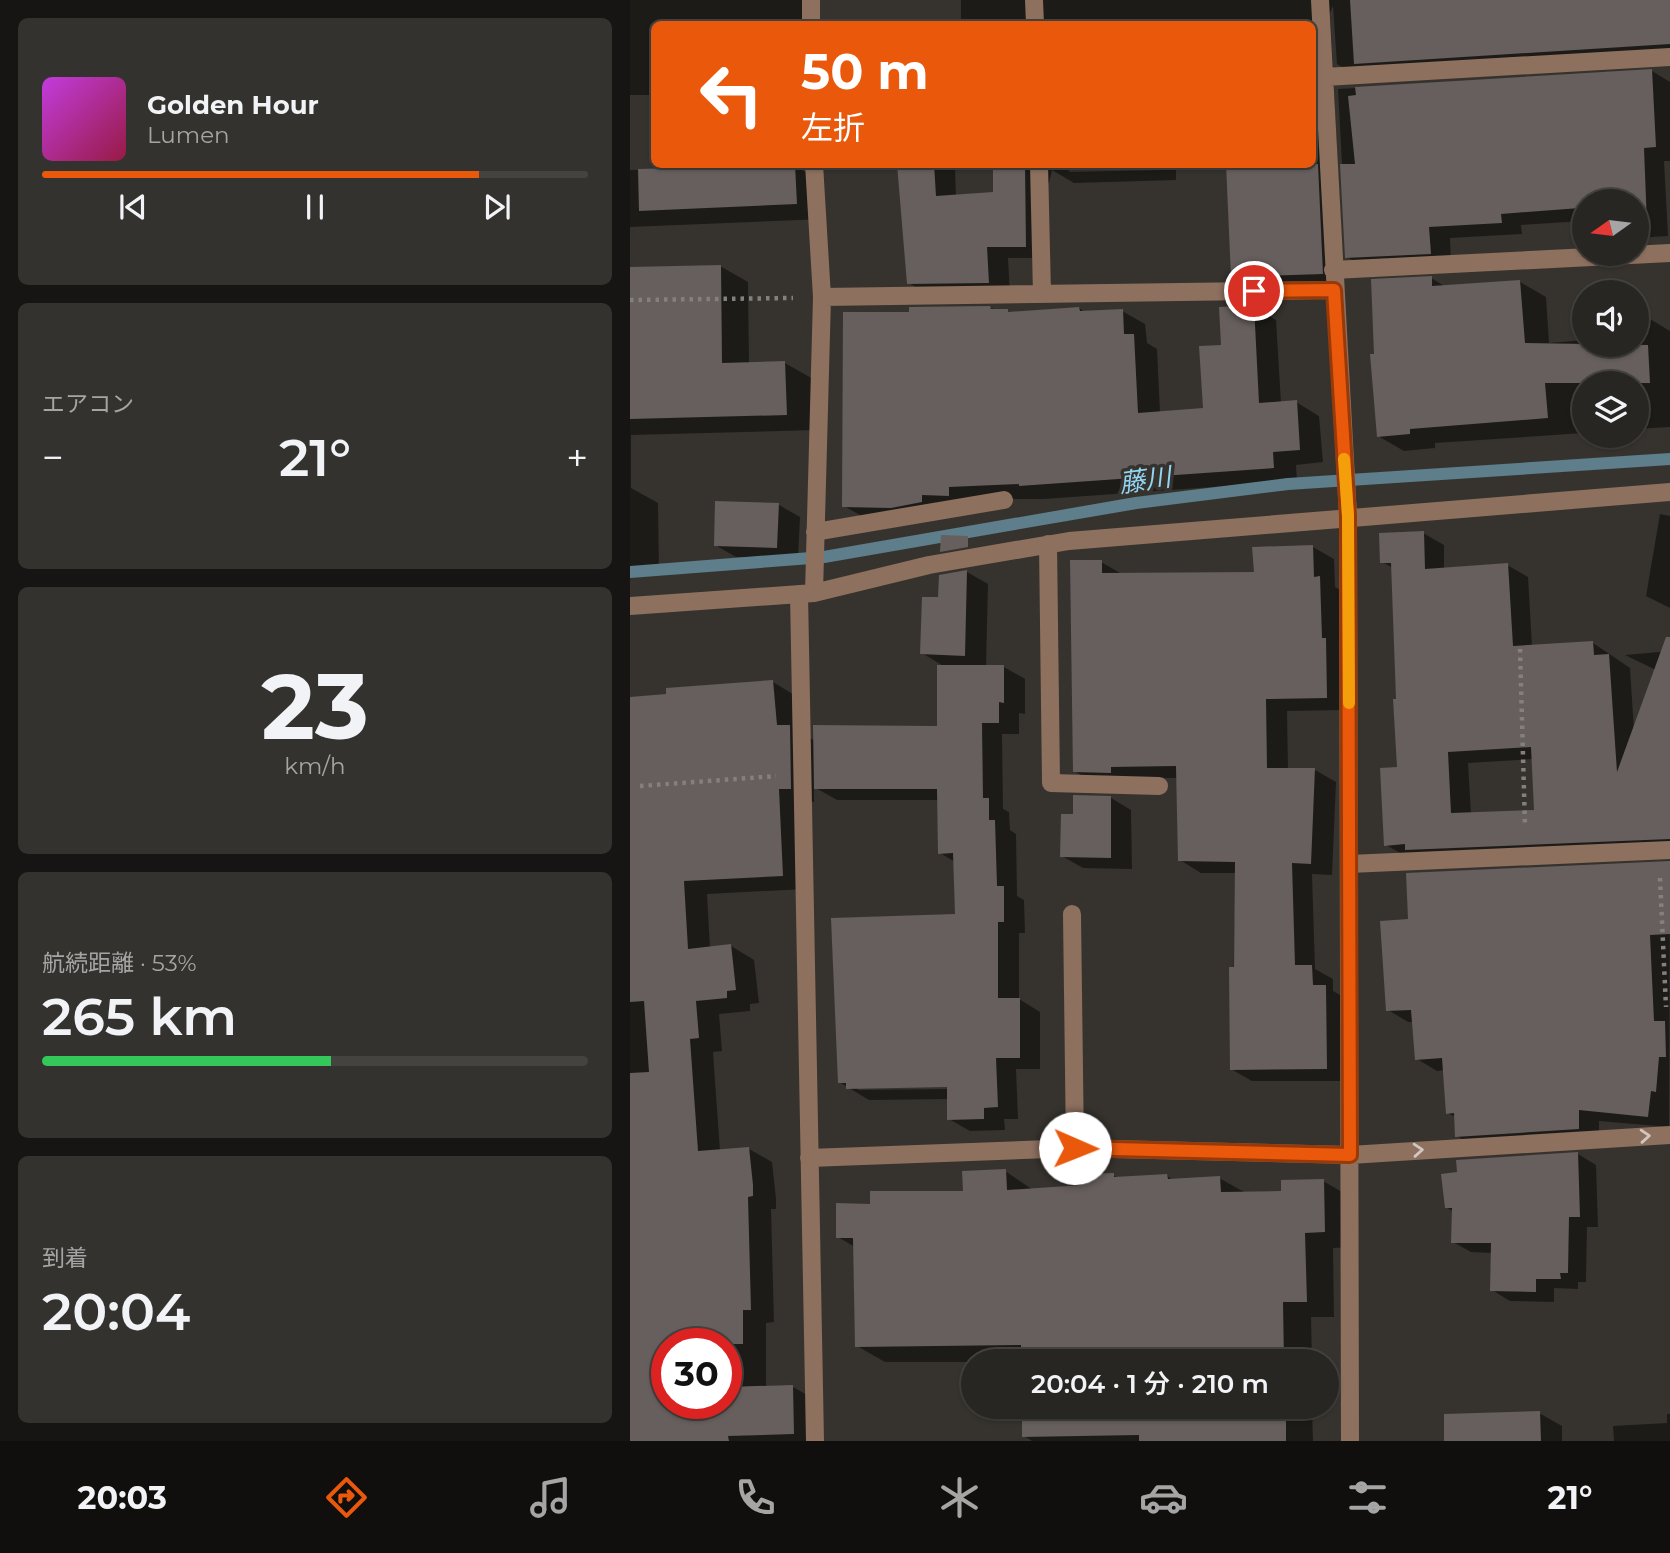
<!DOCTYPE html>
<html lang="ja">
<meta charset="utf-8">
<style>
:root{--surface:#282622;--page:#34322f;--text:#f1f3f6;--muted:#a5a5a5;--line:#444340;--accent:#ea580c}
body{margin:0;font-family:Montserrat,"Noto Sans JP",sans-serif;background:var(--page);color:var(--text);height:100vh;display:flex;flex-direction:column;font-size:26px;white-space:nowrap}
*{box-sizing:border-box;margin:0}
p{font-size:23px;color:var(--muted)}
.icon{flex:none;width:38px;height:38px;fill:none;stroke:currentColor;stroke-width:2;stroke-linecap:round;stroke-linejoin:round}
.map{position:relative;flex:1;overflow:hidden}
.sheet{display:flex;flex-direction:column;gap:18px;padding:18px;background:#161513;width:630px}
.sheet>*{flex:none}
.guide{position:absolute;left:21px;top:21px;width:665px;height:147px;border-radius:10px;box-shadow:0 2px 5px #0004,0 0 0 2px var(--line);background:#ea580c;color:#fff;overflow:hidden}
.needle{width:46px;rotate:256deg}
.controls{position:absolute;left:942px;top:189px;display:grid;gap:14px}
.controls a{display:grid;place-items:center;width:77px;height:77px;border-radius:50%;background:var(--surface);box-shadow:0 2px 5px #0004,0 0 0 2px var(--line);font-size:35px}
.speed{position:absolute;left:21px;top:1328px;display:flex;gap:14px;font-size:35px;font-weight:700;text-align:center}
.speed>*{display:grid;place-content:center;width:91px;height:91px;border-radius:50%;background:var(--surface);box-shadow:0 2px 5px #0004,0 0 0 2px var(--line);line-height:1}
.speed .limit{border:10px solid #d22;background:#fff;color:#111}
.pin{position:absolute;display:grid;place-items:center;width:60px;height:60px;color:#fff;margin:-30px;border:4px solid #fff;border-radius:50%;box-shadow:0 2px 7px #0007}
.me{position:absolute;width:77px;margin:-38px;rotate:91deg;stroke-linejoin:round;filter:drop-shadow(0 0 5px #0008)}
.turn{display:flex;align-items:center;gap:24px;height:147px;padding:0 35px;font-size:32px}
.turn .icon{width:91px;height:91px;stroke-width:2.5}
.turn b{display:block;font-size:49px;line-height:60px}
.big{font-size:52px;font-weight:600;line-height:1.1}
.sheet .tile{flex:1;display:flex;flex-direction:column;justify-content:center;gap:10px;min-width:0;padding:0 24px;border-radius:10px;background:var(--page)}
.sheet .dial{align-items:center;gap:0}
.dial b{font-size:91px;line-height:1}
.song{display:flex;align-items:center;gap:21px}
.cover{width:84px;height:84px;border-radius:10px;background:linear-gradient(135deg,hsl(290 70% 55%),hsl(340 70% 35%))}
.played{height:7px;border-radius:4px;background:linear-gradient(90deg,var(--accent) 80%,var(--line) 80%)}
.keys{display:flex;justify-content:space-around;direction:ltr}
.heat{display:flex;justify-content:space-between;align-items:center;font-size:38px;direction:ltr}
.charge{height:10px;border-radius:5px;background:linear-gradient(90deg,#34c759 53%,var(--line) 0)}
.trip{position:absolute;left:331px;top:1349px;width:378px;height:70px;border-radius:35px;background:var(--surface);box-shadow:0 2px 5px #0004,0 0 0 2px var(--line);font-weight:600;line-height:70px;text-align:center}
.menu{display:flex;height:112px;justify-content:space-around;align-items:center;background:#100f0e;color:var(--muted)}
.menu .icon{width:49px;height:49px}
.menu .current{color:var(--accent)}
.menu b{font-size:32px;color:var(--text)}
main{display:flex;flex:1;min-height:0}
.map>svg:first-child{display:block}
</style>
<main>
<section class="sheet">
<div class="tile">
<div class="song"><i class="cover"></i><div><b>Golden Hour</b><p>Lumen</p></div></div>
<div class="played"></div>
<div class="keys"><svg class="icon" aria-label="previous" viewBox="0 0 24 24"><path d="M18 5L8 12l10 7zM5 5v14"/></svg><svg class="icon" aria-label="pause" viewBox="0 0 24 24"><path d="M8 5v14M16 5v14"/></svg><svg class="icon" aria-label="next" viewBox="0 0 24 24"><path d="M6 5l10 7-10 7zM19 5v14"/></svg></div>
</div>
<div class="tile"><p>エアコン</p>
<div class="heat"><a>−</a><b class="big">21°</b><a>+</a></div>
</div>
<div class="tile dial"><b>23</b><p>km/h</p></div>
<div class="tile"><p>航続距離 · 53%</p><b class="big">265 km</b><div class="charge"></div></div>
<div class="tile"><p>到着</p><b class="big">20:04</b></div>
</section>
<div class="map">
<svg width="1040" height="1441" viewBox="0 0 1040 1441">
<rect width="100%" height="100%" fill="#36332e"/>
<!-- shadow -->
<path fill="#0007" fill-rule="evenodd" d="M0,0H190V24H24V95H0Z
M331,0H1040V58L728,76L707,64L703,6L700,13L714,285L625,289L603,276L682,164V24H313V21H331Z
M1022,71L1040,82V161H1034L1038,236L1006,238V201H954V227L953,221L891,225L892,234L820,238L821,265L738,269L717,257L708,89Z
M269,164H317L325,169L326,196L365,194V164H546V180L444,183L422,170L419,183L416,184L417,258H378L380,295L300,296L279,283ZM534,166V170L440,172L437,169Z
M165,166L193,182L194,219L0,227V170Z
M90,266L118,282L119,364L155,363L183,379L185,430L1,435V488L28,503L29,571L0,572V269Z
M801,278L816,287L890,282L916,297L919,343L954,340V345H1006V317L1015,316L1040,331V427L1006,429V383H954V433L805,443V448L774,451L748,436L746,356Z
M623,307L646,320L651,403L666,402L689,416L693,462L666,465L667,481L414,499H342L237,519L214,506L281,314L360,308L382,313L449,308L456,313L492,311L515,324L517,343L527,349L530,413L575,409L592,346Z
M149,505L170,517L168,559L106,557L85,545Z
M1030,514L1040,516V608L1016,596Z
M793,533L814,545V569L877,565L898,577L902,646L963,643L1000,668L1004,731L1026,670L995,655L1040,651V850L777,857L756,845L769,769L763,568L752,562ZM904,759L906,811L841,814L838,763Z
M683,547L704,559L705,587L710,590L717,710L657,711L658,770H685L706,782L702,875L682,874L685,969L703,979V991L717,999L718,1081H622L601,1069L606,873H571L550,860L548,778H502L465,783L444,771L471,562L492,574H625Z
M337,572L358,584L356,667H374L395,679V714L389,713V734H372L373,809L379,812L380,830L386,834L387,896L394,900L395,933H389V999L410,1012V1069H386L388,1119H374L375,1130L340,1131L319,1119L318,1099L239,1100L209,1082L326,916L325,862L310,853L309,800H207L184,787V802L172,801L176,889L77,894L80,948L101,946L124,960L129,1003L120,1004V1011L89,1014L92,1051L83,1052L90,1151L119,1149L142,1162L146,1199V1209H141L144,1322L136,1323V1387H163L186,1400L187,1441H0V699L143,682L166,696L169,732L185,741L309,728L315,667L292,653L309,599L311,576ZM325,1085V1089L228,1090V1087ZM37,1344H96V1404H37Z
M481,798L501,810L502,869L453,868L432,856L445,816Z
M1040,863L1039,1127L969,1121V1140L847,1148L827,1136L826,1117L817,1113L815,1070L807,1071L787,1059L784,1022H778L758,1010L779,921Z
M948,1154L966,1165L968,1227H957L956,1282H948V1289L924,1288V1302L880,1301L862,1290V1253L841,1252L823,1242L824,1212L816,1207Z
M375,1171L403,1190L454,1187L483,1175L488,1178L537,1176L545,1181L589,1178L616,1193L653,1192L693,1181L721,1197L722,1247L703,1248L704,1317H681L682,1362H255L227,1346L225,1247L208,1237L241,1205L335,1193Z
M393,1407H682L683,1441H402L394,1436Z
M909,1413L932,1426V1441H818Z
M1037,1414H1040V1441H984L983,1426L1037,1423Z"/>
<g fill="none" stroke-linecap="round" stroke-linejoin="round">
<!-- stream -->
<path stroke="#5d7e8a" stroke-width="12" d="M0,572L194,557L506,503L658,484L1040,459"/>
</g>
<!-- building -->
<path fill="#665f5d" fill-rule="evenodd" d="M720,0H1040V44L724,64Z
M1022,69L1026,147L1014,148L1017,225L1006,226V201H954V228L950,208L871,214L872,223L799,227L801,254L715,258L710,164H725L718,96L726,95L725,87Z
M267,164H304L306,196L363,192V164H395L396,247H357L359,283L277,284Z
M596,164H688L693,274L601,277Z
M165,165L167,204L9,211L8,169Z
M91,265L92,363L155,361L157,415L0,419V267Z
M802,276V286L890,280L895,343L1018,345L1020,383H915L918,418L780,429V434L747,437L740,354H744L741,279Z
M624,305L629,403L667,400L670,450L643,452L644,468L389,486V484L319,487V496L292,495V502L261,508L212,507L213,312H279V307L360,306L361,309H378V312L449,307L450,311L493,309L494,334H504L508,413L573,408L569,346L591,345L589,307Z
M85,501L149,503L147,548L84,546Z
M794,531L795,569L878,563L883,646L963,641L964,655L979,654L987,772L1036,637H1040V839L775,850V844L754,846L750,768L767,767L763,699H766L761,563H750L749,533ZM901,747L904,810L821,813L818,752Z
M311,535L338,536V547L310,552Z
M683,545L684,577L690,576L692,638H696L697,698L636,699L637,768H685L681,864L662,863L665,965H682L683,985H696L697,1069L600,1070L599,967H604L605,862L548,861L546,766L481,767V773L443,772L440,560H472V573L624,572L622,547Z
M337,570L335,656L290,654L292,597H308L309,575Z
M307,665H374V703L369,702V723H352L353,798H359V820H365L367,886H374V922H368V998H390V1058H366L368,1107L354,1108V1119L317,1120V1087L216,1089V1083H208L201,918L325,914L323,853L308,854L307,789H184L183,725L307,726Z
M143,680L147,725H160L161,789H149L153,876L54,881L58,949L101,944L106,990L97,991V998L66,1001L69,1038L60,1039L68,1151L119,1147L123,1185V1196L118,1197L121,1310H113V1344H37V1404H96V1387L163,1385L164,1434L98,1436L99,1441H0V1073L19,1072L14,1001L0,1002V697L36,694V688Z
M443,795L481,796V858L430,857L431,814H443Z
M1040,861V934L1020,935L1024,1021H1035L1036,1057H1029L1026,1092L1021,1091L1018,1117L949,1110V1129L825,1137L824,1113L816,1114L812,1058L785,1060L781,1010L756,1011L750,921L778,919L776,873Z
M948,1152L950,1217H939L938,1273H930L931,1279H906V1292L860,1291L861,1243H821L822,1208H815L811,1174L827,1172L826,1160Z
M376,1169L377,1190L452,1185V1174L484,1173V1177L537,1174L538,1179L590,1176L591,1192L651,1191V1180L694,1179L695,1232L675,1233L677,1302H653L654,1362H391V1345L225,1347L223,1238H206V1203L240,1204V1191H333L332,1171Z
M392,1407H656V1441H509V1435L392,1437Z
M910,1411L911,1441H814V1414Z"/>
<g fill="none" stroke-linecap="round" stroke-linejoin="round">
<!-- path -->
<path stroke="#84817d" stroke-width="4.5" stroke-dasharray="3.5 5" stroke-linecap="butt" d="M0,300L163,298
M890,649L895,827
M10,786L146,776
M1030,878L1036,1007"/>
<!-- minor -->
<path stroke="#8e705f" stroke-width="18" d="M404,0L405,24
M690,0L718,516L720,1441
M181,24V0
M695,77L1040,57
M184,164L192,297L184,593
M409,164L412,294
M703,270L1040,253
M192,297L704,290
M185,532L374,500
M418,544L421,783L529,786
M169,594L185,1441
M0,606L184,593L299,565L439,541L1040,492
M719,864L1040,850
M442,914L445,1148
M179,1158L445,1148L720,1155L1040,1135"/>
</g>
<!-- one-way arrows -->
<defs><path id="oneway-chevron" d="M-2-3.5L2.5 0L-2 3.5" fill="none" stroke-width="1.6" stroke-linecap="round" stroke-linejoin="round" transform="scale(1.75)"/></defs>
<g stroke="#d2c7c0">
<use href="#oneway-chevron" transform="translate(1015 1136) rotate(-4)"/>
<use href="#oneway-chevron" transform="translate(788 1150) rotate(-4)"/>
</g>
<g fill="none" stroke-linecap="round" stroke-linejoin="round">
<!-- route casing -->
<g stroke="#983908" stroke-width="18">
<path id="route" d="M445,1148L720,1155L718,516L704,290L624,291"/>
</g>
<!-- route -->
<use href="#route" stroke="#ea580c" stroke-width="12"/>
<!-- slow -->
<path stroke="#f59e0b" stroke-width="12" d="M714,459L718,516L719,703"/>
</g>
<g text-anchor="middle" stroke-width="7" stroke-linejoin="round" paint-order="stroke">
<!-- water labels -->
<g font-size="26" font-style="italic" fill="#93d5f3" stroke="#36332e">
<text transform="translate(515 480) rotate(-8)" y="9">藤川</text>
</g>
</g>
</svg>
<div class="controls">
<a><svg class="needle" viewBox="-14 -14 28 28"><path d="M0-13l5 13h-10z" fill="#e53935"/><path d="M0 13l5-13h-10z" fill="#a5a5a5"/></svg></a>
<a><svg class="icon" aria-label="sound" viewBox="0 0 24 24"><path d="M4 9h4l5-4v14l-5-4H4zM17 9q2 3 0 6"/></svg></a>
<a><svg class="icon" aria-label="layers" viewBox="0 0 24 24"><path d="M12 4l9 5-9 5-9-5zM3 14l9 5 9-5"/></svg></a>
</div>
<div class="speed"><div class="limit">30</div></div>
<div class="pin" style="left:624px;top:291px;background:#d93025"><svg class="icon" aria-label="arrive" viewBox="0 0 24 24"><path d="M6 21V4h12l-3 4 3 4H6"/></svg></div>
<svg class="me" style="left:445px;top:1148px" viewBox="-20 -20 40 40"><circle r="19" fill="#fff"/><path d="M0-13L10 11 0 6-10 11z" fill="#ea580c"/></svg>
<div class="trip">20:04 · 1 分 · 210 m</div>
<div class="guide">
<div class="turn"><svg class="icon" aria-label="left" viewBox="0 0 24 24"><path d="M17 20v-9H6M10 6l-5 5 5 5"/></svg><div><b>50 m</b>左折</div></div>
</div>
</div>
</main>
<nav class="menu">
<b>20:03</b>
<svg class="icon current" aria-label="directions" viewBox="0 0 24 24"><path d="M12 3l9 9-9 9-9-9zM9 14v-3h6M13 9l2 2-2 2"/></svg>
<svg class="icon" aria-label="music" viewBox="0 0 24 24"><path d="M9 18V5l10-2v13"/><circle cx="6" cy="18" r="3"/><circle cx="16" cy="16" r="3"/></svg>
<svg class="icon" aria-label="phone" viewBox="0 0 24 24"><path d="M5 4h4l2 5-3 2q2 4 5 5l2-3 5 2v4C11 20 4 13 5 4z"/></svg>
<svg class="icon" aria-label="climate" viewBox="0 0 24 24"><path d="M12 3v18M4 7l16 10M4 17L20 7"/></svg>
<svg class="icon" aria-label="car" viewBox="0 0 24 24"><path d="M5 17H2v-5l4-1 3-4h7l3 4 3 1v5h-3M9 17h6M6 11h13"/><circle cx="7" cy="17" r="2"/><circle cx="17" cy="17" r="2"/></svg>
<svg class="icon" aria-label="filters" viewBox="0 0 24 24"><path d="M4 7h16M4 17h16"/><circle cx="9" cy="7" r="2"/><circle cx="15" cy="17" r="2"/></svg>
<b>21°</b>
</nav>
